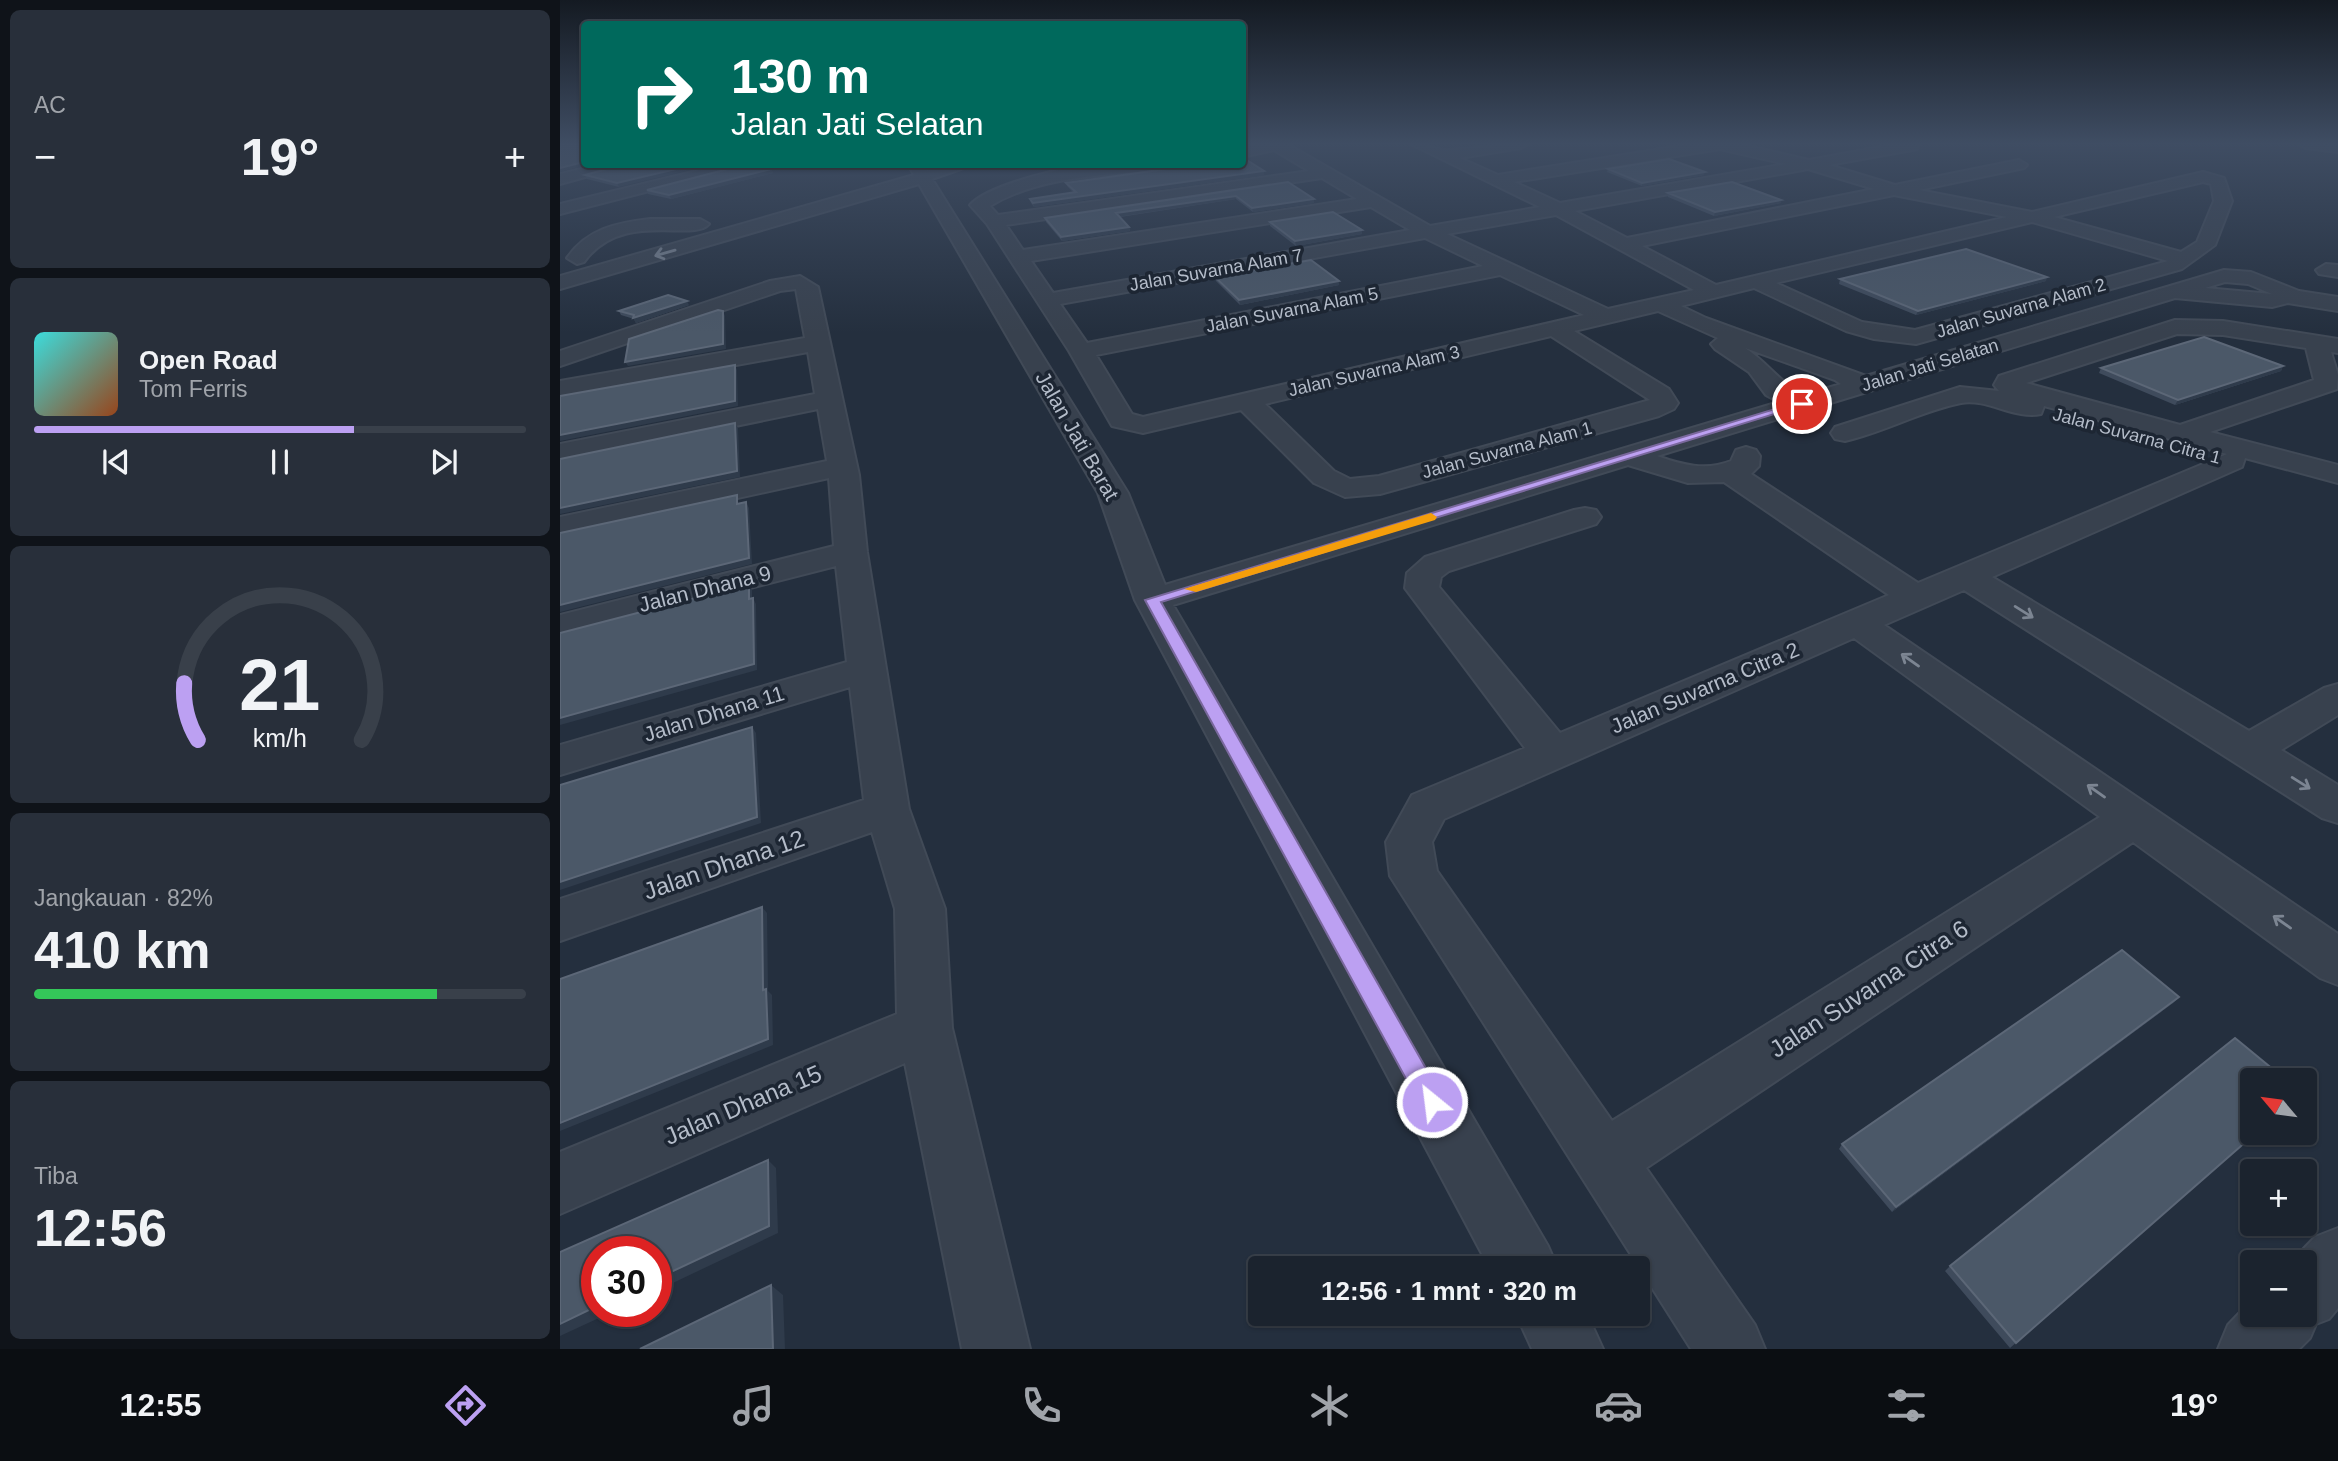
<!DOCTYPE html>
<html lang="id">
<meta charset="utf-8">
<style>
:root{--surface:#1b232e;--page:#282f3a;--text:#f1f3f6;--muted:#a0a4aa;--line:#39404a;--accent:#bca0f2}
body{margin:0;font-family:Arial,sans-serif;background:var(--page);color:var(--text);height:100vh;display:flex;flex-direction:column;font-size:26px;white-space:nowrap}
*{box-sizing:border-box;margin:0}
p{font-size:23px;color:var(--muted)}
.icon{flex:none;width:38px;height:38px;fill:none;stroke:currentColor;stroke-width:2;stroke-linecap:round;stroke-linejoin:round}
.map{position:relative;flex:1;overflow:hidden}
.sheet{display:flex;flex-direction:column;gap:10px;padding:10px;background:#0f1319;width:560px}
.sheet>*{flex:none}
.top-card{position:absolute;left:21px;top:21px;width:665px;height:147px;border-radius:7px;box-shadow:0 2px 5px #0004,0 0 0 2px var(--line);background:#00695c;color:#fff;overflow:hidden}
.needle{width:46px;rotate:299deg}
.fabs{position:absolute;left:1680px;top:1068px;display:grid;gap:14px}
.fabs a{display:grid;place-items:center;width:77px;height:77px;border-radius:7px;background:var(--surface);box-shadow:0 2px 5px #0004,0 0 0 2px var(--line);font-size:35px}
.speed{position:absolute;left:21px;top:1236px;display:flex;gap:14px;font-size:35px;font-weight:700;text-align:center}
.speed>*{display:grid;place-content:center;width:91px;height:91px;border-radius:50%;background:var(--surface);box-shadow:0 2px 5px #0004,0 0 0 2px var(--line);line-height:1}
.speed .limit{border:10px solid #d22;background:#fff;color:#111}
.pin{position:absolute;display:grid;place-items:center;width:60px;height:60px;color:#fff;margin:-30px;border:4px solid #fff;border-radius:50%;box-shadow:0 2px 7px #0007}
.me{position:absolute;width:77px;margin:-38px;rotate:331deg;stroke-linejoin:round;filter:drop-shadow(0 0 5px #0008)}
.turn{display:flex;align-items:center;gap:24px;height:147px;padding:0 35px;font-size:32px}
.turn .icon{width:91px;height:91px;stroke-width:2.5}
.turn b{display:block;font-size:49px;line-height:60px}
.big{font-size:52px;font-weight:800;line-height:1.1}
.sheet .widget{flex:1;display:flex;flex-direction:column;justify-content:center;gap:10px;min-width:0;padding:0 24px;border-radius:10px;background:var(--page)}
.sheet .dial{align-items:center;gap:0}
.dial svg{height:182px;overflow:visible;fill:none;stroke:var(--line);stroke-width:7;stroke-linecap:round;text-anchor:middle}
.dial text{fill:var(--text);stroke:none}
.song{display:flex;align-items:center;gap:21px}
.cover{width:84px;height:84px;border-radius:10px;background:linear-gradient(135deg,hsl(180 70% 55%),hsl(20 70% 35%))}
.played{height:7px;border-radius:4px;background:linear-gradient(90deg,var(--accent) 65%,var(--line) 65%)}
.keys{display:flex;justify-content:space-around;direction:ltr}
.heat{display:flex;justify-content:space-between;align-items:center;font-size:38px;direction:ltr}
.charge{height:10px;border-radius:5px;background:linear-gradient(90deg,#34c759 82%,var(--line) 0)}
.trip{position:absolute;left:688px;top:1256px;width:402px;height:70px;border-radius:7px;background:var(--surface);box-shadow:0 2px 5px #0004,0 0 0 2px var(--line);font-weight:800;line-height:70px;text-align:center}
.tab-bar{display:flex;height:112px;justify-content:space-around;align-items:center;background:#0b0e12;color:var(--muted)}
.tab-bar .icon{width:49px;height:49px}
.tab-bar .selected{color:var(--accent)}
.tab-bar b{font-size:32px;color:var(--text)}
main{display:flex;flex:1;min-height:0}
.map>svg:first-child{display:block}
</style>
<main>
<section class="sheet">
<div class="widget"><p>AC</p>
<div class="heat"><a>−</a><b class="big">19°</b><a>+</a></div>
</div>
<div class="widget">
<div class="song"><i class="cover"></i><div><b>Open Road</b><p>Tom Ferris</p></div></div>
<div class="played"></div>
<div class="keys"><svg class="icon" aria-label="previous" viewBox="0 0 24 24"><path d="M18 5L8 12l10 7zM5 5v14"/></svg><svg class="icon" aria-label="pause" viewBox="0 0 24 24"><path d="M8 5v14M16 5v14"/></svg><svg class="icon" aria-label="next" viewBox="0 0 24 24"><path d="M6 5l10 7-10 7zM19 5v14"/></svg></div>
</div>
<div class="widget dial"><svg viewBox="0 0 100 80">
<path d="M14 69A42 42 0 1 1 86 69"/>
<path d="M14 69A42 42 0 0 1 8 44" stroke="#bca0f2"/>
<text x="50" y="56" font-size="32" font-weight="700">21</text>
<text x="50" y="72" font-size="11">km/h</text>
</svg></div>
<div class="widget"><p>Jangkauan · 82%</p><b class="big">410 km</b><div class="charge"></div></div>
<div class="widget"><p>Tiba</p><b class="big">12:56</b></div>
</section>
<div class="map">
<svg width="1778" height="1349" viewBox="0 0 1778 1349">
<rect width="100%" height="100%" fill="#242f3e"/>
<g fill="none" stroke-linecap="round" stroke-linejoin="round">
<!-- minor casing -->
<g stroke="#414a57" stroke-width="4">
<path id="minor" d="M700,144H727L870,226L980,207L851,144C864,144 880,151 889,150C916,149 941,144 968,144L961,148L900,158L938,175L1132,144H1179L1249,160L1336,144H1358L1357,149L1352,150L1269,165L1335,185L1459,160L1467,165L1464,168L1359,190L1472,212L1643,172L1664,178L1672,201L1655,245L1622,269L1356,344L1314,339L1286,331L1194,288L1121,306L1146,318L1306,376L1664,270L1691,272L1739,291L1778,297V311L1728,303L1712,307L1615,298L1097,456C1122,465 1146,471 1171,461L1176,450L1186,447L1196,450L1200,456L1199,466L1191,474L1358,583L1667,454L1484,406L1481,414C1455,420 1428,398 1401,403C1361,411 1324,432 1285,441L1275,439L1271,433L1275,427L1400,387L1439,391L1434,385L1439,376L1615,320L1663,321L1778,339V353L1771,352L1778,375L1777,389L1650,432L1778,465V483L1685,458L1682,467L1432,577L1689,731L1764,688L1778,684V715L1721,750L1778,785V823L1762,818L1404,590L1324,625L1778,934V985L1760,978L1573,842L1086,1168L1195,1325L1205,1349H1131L830,876L826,842L852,795L965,748L845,588L847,573L865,557L1014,510L1025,508L1036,510L1041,517L1036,524L889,571L881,577L879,587L1000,733L1329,595L1164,482L1128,483L1068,465L613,605L988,1246L998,1269H930L575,600L538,493L359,184L0,289V276L354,175L348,164H363L367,171L389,164H415L372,179L568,493L605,585L1219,402L1206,395L1189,372L1155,349L1151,344L1158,338L1098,311L1014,331L1109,389L1118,403L1114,409L1099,416L820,494L785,497L754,483L681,410L583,433L552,426L509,351L427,224L410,205C428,184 514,164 541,164L539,167L611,164L604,169C546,176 481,175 430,206L438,215L749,171L714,150L682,157V148ZM1160,149L1226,164L1000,203L954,182ZM1248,169L1314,189L1067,238L1015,211ZM762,178L797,199L463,250L446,225ZM1643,182L1651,184L1654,201L1637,242L1621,252L1494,217ZM1334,195L1447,217L1156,285L1082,246ZM811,207L850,230L493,293L471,261ZM996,215L1134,290L1048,309L887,234ZM1472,222L1608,261L1355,330L1302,322L1216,283ZM865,238L923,266L527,343L500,304ZM940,275L1024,315L583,417L572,414L536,355ZM1665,282L1688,284L1712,294L1645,288ZM1617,334L1663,335L1746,348L1754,380L1620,425L1466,383ZM991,336L1090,400L819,476L790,479L774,471L705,404ZM1185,348L1275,380L1281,384L1244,395C1220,383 1207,362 1185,348ZM1294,638L1540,817L1052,1121L877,871L872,842L884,819Z
M1739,144H1778V152L1746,148Z
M42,164H72L0,184V174Z
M165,164H194L0,214V204Z
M90,219H140L149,224C133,243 62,209 24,262L17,264L7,258C27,229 56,223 90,219Z
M1766,264L1778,265V277L1759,274L1756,270Z
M240,276L258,287L299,475L307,552L349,809L385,909L392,1028L470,1349H402L345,1063L0,1214V1152L337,1014L335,909L312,832L0,941V899L304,800L290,687L0,775V745L287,662L276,566L0,637V615L274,546L269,478L0,537V517L267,461L258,409L0,462V444L255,394L248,352L0,397V381L245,338L236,289L220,291L0,366V351L210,281Z
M1778,1228V1308L1769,1319L1756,1324L1750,1338L1739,1349H1658L1668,1325L1692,1300V1314H1745V1262H1731L1755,1237Z
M956,1314H1027L1043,1349H972Z"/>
</g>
<!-- minor -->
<use href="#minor" fill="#38414e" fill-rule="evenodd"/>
</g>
<!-- wall -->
<path fill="#3f4b5c" d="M65,164L59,187L27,179L25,175Z
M211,169L213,173L111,199L88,194L87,190Z
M1048,169L1144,175L1082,186L1047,172Z
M704,171V175L474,207L471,203L470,199L514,193L507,186L506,183Z
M728,182L754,203L693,212L676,199L560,217L569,227L570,231L502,241L486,222L485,218Z
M1108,193L1221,203L1154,216L1108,197Z
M710,222L802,230V234L736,246L710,226Z
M655,277L779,285L680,305L656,281Z
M1280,279L1486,281L1356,315L1279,284Z
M129,305L76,323L74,319L61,315L59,311Z
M1723,366L1721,371L1615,405L1539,373L1541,368Z
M1619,997L1613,1003L1332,1212L1279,1149L1282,1144Z
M1697,1132L1450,1348L1385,1271L1390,1266Z"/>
<!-- shaded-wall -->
<path fill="#2f3b4b" d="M24,162V164H29L0,172V168Z
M137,164H154L59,187L57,183Z
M211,169L213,173L111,199L109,195Z
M704,171V175L474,207L473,203Z
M1145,172L1144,175L1082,186V183Z
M676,196V199L557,217L556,213Z
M754,199V203L693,212L692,208Z
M1221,200V203L1154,216L1155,212Z
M569,227L570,231L502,241L501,237Z
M802,230V234L736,246L735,241Z
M1487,277L1486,281L1356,315L1358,311Z
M779,281V285L680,305L679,300Z
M127,301L129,305L76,323L73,318Z
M163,311L165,316L166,349L68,366L65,362Z
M175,365L177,370L178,406L0,441V435Z
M1723,366L1721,371L1615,405L1618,400Z
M175,423L178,428L180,477L0,514V508Z
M186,502L189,508L192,564L0,612V605Z
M189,584L192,590V605L189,599Z
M193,598L196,604L197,670L0,725V718Z
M192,727L196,733L201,823L0,890V882Z
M202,907L207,913L208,991L212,995L213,1045L0,1131V1123L203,990Z
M1619,997L1613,1003L1332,1212L1336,1207Z
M208,1160L216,1168L218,1233L96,1291V1279Z
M211,1285L223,1295L225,1349H213Z
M37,1306V1311H54L0,1336V1324Z"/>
<!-- building -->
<path fill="#4b5868" stroke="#5c6777" stroke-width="2" d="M0,144H24V162L0,168Z
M682,159H685L704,171L473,203L470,199L516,192L506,183L642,164H682Z
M1109,159L1145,172L1082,183L1048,169Z
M65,164H137L57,183L25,175Z
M187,164L211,169L109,195L87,190Z
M728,182L754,199L692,208L676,196L556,213L569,227L501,237L485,218Z
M1172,182L1221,200L1155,212L1108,193Z
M773,212L802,230L735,241L710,222Z
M1406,249L1487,277L1358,311L1280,279Z
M751,260L779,281L679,300L655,277Z
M108,295L127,301L73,318L74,315L59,311Z
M158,310L163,311V344L65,362L69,339Z
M1644,337L1723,366L1618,400L1541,368Z
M175,365V401L0,435V396Z
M175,423L177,471L0,508V459Z
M177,495V504L186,502L189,558L0,605V533Z
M189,584V599L193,598L194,664L0,718V633Z
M192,727L197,817L0,882V785Z
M202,907L203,990L206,989L208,1039L0,1123V979Z
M1562,950L1619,997L1336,1207L1282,1144Z
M1675,1038L1726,1080H1692V1132H1697L1456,1343L1390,1266Z
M208,1160L209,1226L96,1279V1251H37V1306L0,1324V1252Z
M211,1285L213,1349H80Z"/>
<!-- one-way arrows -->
<defs><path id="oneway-shaft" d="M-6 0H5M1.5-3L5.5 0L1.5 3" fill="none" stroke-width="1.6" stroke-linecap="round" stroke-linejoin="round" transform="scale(1.75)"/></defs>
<g stroke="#7c8592">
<use href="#oneway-shaft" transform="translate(105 253) rotate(164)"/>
<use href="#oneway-shaft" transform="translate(1464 612) rotate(32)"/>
<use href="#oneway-shaft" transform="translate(1350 660) rotate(-145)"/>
<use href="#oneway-shaft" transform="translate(1741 783) rotate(32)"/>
<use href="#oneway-shaft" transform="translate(1536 791) rotate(-145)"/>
<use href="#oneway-shaft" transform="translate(1722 922) rotate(-145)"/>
</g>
<!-- sky -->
<linearGradient id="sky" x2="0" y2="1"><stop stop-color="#141a22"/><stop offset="0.43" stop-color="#3f4d63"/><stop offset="1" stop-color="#3f4d63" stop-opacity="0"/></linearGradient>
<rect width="1778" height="333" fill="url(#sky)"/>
<!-- route -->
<path fill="#bca0f2" stroke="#7a689d" stroke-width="2" d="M1238,402L1247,404L601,602L880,1093L883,1102L880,1110L872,1113L863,1110L585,600Z"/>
<!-- slow -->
<path fill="#f59e0b" d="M871,513L877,517L875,520L636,592L624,589Z"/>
<g text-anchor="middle" stroke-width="7" stroke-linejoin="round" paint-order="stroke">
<!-- far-street labels -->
<g font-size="18" fill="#b4bcc9" stroke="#1d2633">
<text transform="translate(656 270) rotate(-10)" y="6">Jalan Suvarna Alam 7</text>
<text transform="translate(1461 308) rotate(-16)" y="6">Jalan Suvarna Alam 2</text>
<text transform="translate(732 310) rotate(-11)" y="6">Jalan Suvarna Alam 5</text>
<text transform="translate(1370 365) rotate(-17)" y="6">Jalan Jati Selatan</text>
<text transform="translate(814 371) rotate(-13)" y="6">Jalan Suvarna Alam 3</text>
<text transform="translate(1577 436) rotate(15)" y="6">Jalan Suvarna Citra 1</text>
<text transform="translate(947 450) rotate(-15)" y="6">Jalan Suvarna Alam 1</text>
</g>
<!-- street labels -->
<g font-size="21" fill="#b4bcc9" stroke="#1d2633">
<text transform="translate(517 436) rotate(60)" y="7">Jalan Jati Barat</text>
<text transform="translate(145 589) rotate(-14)" y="7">Jalan Dhana 9</text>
<text transform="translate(1145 688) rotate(-23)" y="7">Jalan Suvarna Citra 2</text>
<text transform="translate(154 714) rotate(-17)" y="7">Jalan Dhana 11</text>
</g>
<!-- near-street labels -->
<g font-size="24" fill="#b4bcc9" stroke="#1d2633">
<text transform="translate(164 865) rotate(-19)" y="8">Jalan Dhana 12</text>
<text transform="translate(1309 989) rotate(-33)" y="8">Jalan Suvarna Citra 6</text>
<text transform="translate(183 1105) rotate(-23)" y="8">Jalan Dhana 15</text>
</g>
</g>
</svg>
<div class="fabs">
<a><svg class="needle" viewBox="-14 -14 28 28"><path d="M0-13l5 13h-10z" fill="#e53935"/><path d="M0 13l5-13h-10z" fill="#a0a4aa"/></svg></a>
<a>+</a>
<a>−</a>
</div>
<div class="speed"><div class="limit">30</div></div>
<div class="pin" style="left:1242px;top:404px;background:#d93025"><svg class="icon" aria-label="arrive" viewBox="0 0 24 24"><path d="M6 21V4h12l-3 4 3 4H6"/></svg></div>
<svg class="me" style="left:872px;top:1102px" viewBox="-20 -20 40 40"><circle r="17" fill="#bca0f2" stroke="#fff" stroke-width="3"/><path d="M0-11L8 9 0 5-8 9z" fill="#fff"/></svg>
<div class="trip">12:56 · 1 mnt · 320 m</div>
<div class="top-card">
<div class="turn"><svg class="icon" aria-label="right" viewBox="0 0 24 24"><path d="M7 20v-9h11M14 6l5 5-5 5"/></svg><div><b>130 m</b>Jalan Jati Selatan</div></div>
</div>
</div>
</main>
<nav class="tab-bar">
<b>12:55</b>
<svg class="icon selected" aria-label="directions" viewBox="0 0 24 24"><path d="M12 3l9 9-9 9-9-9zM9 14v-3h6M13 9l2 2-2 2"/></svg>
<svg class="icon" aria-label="music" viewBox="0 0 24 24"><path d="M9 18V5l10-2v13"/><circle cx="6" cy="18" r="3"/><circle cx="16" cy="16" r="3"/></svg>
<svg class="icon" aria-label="phone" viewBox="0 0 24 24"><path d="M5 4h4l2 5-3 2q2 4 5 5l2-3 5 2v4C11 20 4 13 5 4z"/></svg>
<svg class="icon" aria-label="climate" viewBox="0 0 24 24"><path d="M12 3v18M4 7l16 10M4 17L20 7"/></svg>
<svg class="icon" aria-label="car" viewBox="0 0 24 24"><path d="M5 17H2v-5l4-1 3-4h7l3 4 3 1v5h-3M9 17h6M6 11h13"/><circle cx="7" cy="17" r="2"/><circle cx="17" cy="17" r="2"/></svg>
<svg class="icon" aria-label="filters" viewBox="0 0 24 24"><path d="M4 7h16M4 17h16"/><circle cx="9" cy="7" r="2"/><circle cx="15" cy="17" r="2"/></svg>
<b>19°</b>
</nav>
